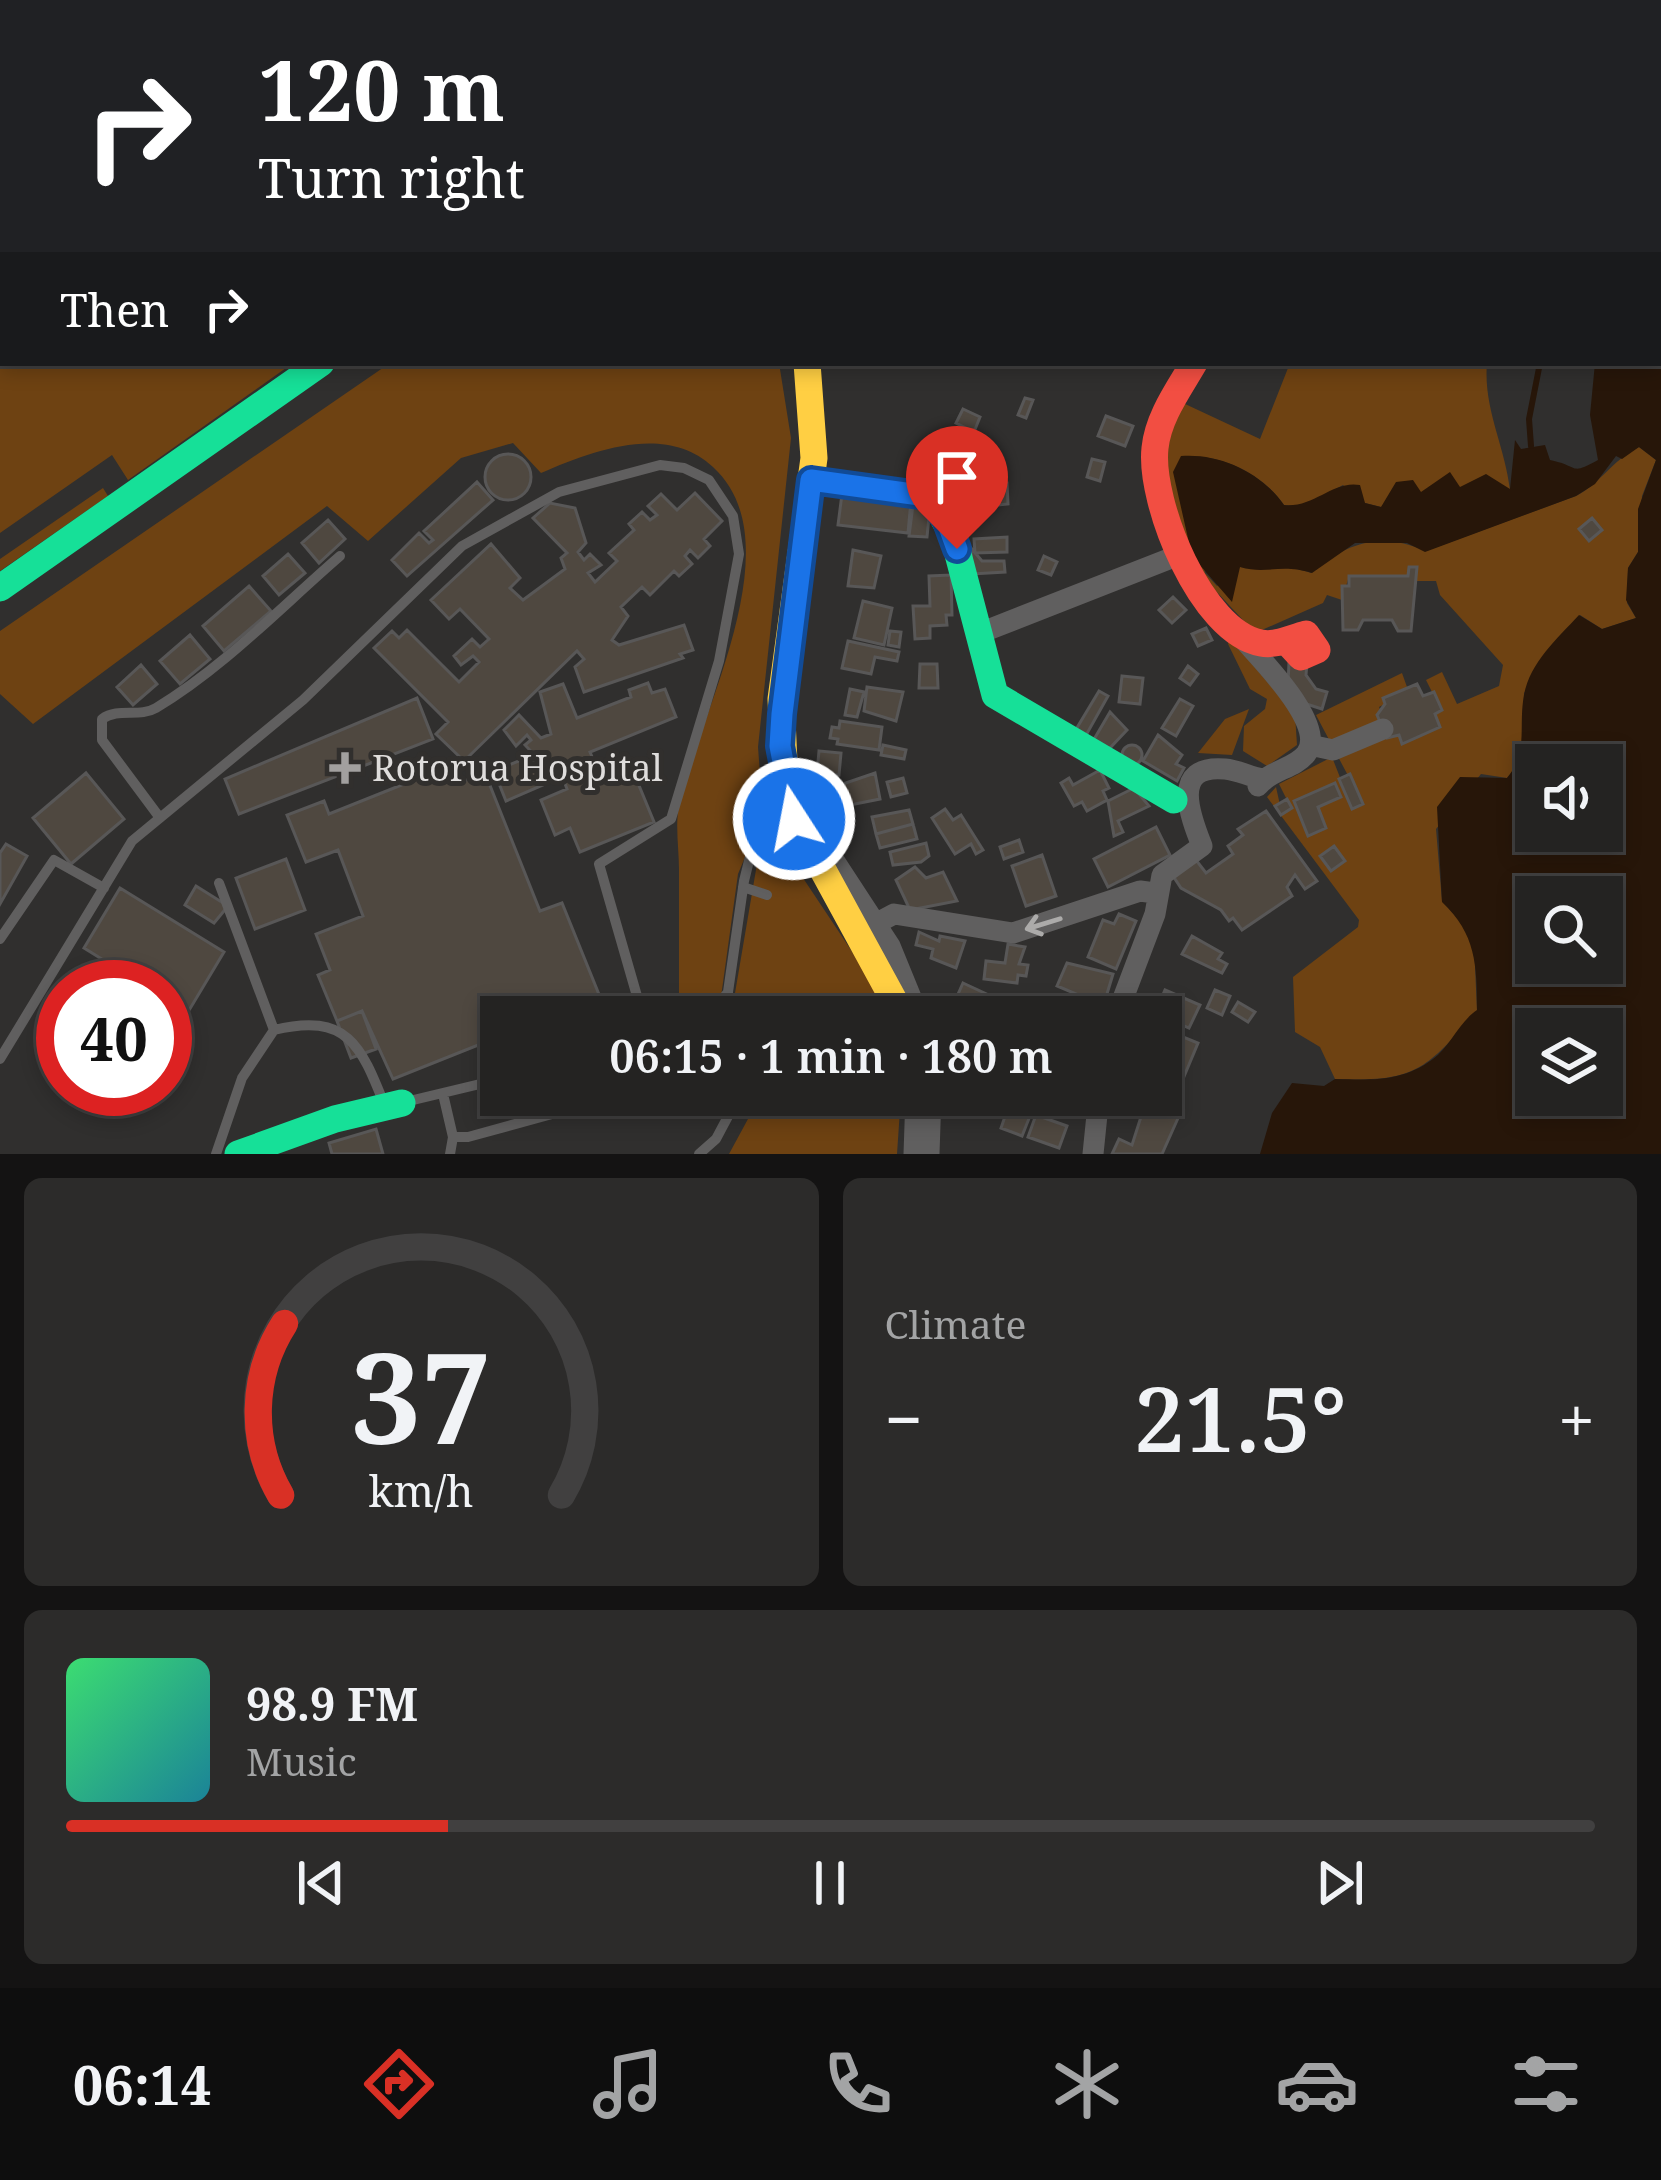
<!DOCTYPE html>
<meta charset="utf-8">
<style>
:root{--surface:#242322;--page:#2c2b2a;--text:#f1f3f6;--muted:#a3a4a5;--line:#414040;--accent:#d93025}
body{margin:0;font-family:"Noto Serif",serif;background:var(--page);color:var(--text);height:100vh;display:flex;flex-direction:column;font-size:45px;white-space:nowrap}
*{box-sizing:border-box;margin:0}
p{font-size:39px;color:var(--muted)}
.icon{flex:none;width:66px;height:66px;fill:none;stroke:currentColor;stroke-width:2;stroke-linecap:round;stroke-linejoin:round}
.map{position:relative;height:1154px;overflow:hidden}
.side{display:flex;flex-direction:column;gap:24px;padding:24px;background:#141313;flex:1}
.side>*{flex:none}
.top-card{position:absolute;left:0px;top:0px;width:1662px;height:366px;box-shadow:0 6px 18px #0003,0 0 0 3px var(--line);background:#202124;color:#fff;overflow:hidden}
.tools{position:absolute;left:1515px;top:744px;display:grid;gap:24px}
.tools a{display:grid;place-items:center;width:108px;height:108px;border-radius:0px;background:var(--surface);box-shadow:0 6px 18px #0003,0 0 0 3px var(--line);font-size:60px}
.speed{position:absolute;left:36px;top:960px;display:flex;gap:24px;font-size:60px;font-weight:700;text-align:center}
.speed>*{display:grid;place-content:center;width:156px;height:156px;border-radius:50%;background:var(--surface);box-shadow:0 6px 18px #0003,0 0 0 3px var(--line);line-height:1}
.speed .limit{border:18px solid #d22;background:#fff;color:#111}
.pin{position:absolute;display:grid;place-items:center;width:102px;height:102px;color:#fff;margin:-123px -51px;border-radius:50% 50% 50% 0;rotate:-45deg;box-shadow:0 0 12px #0007}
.pin .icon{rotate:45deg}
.me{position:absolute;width:132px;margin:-66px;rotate:349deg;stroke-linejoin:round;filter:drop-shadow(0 0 9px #0008)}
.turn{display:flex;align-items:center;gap:42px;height:252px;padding:0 60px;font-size:54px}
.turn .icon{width:156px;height:156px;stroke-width:2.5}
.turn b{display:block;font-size:84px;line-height:102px}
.then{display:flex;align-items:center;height:114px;padding:0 60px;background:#0003;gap:24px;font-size:45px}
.big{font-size:90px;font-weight:600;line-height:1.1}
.side .card{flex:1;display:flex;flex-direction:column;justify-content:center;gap:18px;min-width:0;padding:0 42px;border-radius:18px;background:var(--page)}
.side .dial{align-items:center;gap:0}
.dial svg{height:312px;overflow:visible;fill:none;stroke:var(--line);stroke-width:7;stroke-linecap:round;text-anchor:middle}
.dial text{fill:var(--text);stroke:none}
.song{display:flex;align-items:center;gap:36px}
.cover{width:144px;height:144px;border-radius:18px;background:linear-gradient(135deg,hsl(140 70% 55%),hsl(190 70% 35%))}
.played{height:12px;border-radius:6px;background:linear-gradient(90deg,var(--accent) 25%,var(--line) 25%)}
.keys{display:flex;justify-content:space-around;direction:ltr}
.heat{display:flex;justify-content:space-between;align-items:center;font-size:66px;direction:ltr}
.side .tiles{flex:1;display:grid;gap:24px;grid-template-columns:1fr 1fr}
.card:last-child{grid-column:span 2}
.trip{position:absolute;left:480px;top:996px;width:702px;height:120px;border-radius:0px;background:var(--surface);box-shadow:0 6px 18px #0003,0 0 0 3px var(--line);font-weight:600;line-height:120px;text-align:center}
.dock{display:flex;height:192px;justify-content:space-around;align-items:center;background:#0e0e0e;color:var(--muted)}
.dock .icon{width:84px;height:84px}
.dock .on{color:var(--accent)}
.dock b{font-size:54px;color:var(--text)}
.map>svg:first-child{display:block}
</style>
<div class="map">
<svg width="1661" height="1154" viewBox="0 0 1661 1154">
<rect width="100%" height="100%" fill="#302f2e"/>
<!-- green -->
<path fill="#6e4212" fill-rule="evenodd" d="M0,0H545L546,3H3V363H293L128,480L112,455L0,533Z
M795,0H1023L1015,3Z
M390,363H779L791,438L758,747L763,814L738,874L721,997L698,1017H679C679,968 679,919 679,870C679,849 675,825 679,806C698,714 796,543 713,467C666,423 594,450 541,473L513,443L461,458L368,541L327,506L33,724L0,694V631Z
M1290,363H1487C1483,408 1505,446 1510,490L1460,487L1421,493L1381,507L1365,503L1343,485L1302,507L1284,505C1262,473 1220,453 1181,457L1205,573L1217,586L1240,567C1267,569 1285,564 1311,573C1347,542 1381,532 1426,551L1576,496C1599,485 1611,461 1639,447L1656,460L1642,496L1638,552L1628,568L1627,603L1636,618L1602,629L1580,615L1524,693L1522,759L1507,778L1481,774L1436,829L1442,901L1469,931L1474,944L1477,1011C1425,1071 1415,1082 1335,1079L1320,1047L1295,1032L1293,977L1358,927L1359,920L1267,797L1276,787L1282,814L1291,808L1279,784L1332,757L1352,808L1363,804L1316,715L1402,673L1407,687L1383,698L1385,704L1379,707L1392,736L1399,735L1403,744L1440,726L1435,714L1441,710L1426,680L1442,672L1457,704L1499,686L1503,665L1440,595L1436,581H1417L1416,567H1409L1408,576H1349L1342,600L1327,595L1323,603L1255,633L1188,561L1161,458L1183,403L1260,439ZM1334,783L1341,797L1318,807L1326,828L1309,835L1294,801Z
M103,488L108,496L0,571V559Z
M1229,637L1295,714L1297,745L1267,766L1243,751L1244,726L1265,709L1267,699L1250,689L1228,644Z
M1249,709L1232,755L1198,753L1225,719Z
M783,848L877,989L885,1017H720L734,999L758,858Z
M761,1095H901L897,1154H729Z"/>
<!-- water -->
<path fill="#271609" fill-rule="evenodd" d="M218,0H475L486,3H217Z
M1661,197V1154H1260L1272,1113L1292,1083L1324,1086L1335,1079C1373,1080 1402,1082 1433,1059C1450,1047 1459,1022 1477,1010C1477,965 1476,934 1442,902L1437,807L1460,777L1507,778C1529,751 1518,728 1524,695C1530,662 1558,638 1579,615L1602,629L1636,618L1626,600L1628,568L1638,552V509L1656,460L1639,447L1622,459L1616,456L1595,484L1576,496L1425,552L1407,543H1355L1312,573C1280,563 1267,575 1240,567L1232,602L1192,556L1173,472L1181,456C1220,453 1262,473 1284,505C1314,508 1333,480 1360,485L1365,503L1381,507L1396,482L1413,480L1421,492L1450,472L1460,487L1486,474L1510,489L1515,440L1521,449L1545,445L1550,460C1580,466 1569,476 1598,460L1590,415L1595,363H1659ZM1536,765H1602V831H1536ZM1536,897H1602V963H1536ZM1536,1029H1602V1095H1536Z"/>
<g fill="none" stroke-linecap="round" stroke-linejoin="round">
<!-- stream -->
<path stroke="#271609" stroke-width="6" d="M1531,446L1529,419L1540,363"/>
</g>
<!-- building -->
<path fill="#4f4840" stroke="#585757" stroke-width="3" d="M1025,398L1033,400L1026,418L1018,415Z
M963,409L980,417L974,432L956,423Z
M1106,416L1133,426L1125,446L1098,436Z
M971,445L975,483L955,485L951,447Z
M485 477a23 23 0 1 1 46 0a23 23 0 1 1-46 0Z
M1092,459L1105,462L1100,481L1087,477Z
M994,478V484L1007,483L1008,504L988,506L987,479Z
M477,482L493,500L407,576L392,560L419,533L429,543L433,540L424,531Z
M695,493L722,521L704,539L710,546L698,558L690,550L685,556L692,564L679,576L674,571L650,595L642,587L621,607L628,616L612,640L619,645L684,625L693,650L680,654L683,658L584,692L575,667L584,659L577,651L464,761L436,734L448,722L374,648L392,631L399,638L407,630L459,682L479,662L473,656L461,665L454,656L472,639L480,647L489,639L460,609L449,619L431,600L491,544L520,578L510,588L523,600L565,569L561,558L567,553L533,518L550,503L575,508L586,543L578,552L584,560L590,554L601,565L588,573L595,582L617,561L609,553L634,530L629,524L642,512L650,520L657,515L648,506L661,494L677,510Z
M842,494L911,501L908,533L838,525Z
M913,505L930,507L927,537L909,536Z
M1592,518L1602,530L1589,541L1579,529Z
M328,520L345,539L319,563L302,543Z
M1007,537V552L975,553L974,539Z
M971,548L982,561H1004L1005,572L972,574Z
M853,550L881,556L874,588L848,586Z
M288,554L305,573L279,595L263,576Z
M1044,556L1057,562L1051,575L1038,570Z
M1409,567H1417L1411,631H1398L1392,620H1363L1358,630H1343L1342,586H1349V576H1408Z
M951,575L952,615H946L947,625L930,626V638L915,639L913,606H930L929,576Z
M249,586L271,611L224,651L203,626Z
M1173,597L1186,610L1172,623L1159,610Z
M863,601L892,608L884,645L854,638Z
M1206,628L1212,640L1198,646L1192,634Z
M890,631L901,632L899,647L888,645Z
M190,635L210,659L180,684L160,661Z
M848,641L899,652L897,661L875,657L871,674L842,668Z
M1289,662L1307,663L1306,675L1316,689L1327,692L1322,709L1300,702L1288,685Z
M920,664H937L938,688H919Z
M141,665L157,684L133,705L117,687Z
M1188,666L1198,674L1190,685L1180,678Z
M1122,676L1143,678L1140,704L1119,702Z
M648,683L652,693L665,689L676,717L590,752L603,783L633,771L654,822L580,852L570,828L555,835L541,800L567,789L556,760L543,764L525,745L531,740L527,735L516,746L504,730L519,715L541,738L551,734L540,692L563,684L577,718L631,697L629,690Z
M1417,684L1423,696L1434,692L1442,710L1435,714L1440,727L1402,744L1399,735L1387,738L1377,715L1385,704L1383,698Z
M867,687L903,692L896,721L864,711Z
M850,689L864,692L857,717L845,715Z
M1099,691L1108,696L1085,737L1075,731Z
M417,698L433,739L239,814L225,779Z
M1180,699L1193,706L1176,736L1162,728Z
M1110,712L1127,730L1108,750L1093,741Z
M840,721L882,727L879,750L837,744L838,739L830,738L832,727L839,728Z
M1158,735L1182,755L1176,764L1184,768L1177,781L1143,761Z
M883,745L906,750L904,759L881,755Z
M1122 755a10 10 0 1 1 20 0a10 10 0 1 1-20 0Z
M819,751L841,753L839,775L817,773Z
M531,756L543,785L506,801L494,771Z
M454,764L461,782L485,773L540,911L562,903L600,997L549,1017H501V1036L393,1079L362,1011L337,1021L318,975L330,970L316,934L363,916L338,850L306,862L287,815L324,801L329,814Z
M1100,770L1109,788L1103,791L1107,800L1087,811L1082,802L1074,806L1061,783L1069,778L1073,785Z
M86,773L124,819L71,864L33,818Z
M875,773L880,799L835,808L831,788Z
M1350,774L1363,804L1352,809L1339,779Z
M903,778L907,793L891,797L887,782Z
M1335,783L1341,797L1318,807L1326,828L1308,836L1294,801Z
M1134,788L1149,806L1118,821L1123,832L1114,836L1108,801Z
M1287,799L1292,808L1281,815L1275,806Z
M945,809L953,820L961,815L983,850L976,854L971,844L955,854L932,818Z
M909,810L913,824L876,834L872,817Z
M1266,811L1317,881L1305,889L1295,875L1287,887L1292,896L1242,930L1233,918L1229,921L1221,910L1181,888L1173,876L1196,860L1206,873L1233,854L1228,846L1243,835L1238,829Z
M913,824L917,839L880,848L876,834Z
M1156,827L1170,855L1108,887L1094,859Z
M1019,840L1023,852L1004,859L1000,847Z
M926,843L929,856L921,862L893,865L890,852Z
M6,844L27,856L0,904V853Z
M1334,846L1345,861L1331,871L1320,856Z
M1042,855L1056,896L1026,906L1012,866Z
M286,859L305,910L255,929L236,878Z
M915,867L926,878L943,872L957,901L910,910L896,880Z
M196,886L228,906L214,923L185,905Z
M120,888L224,952L188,1012L165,998V987H147L84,948Z
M1119,914L1136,921L1116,969L1088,957L1103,920L1114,924Z
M919,932L939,941L940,936L965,941L956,968L931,958L933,949L916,945Z
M1192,936L1222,953L1218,959L1227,964L1222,973L1182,954Z
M1008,944L1025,947L1019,964L1028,965L1026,976L1018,975L1017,983L984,979L986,961L1005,963Z
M1067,963L1113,974L1100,1017H1072L1081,996L1057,986Z
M963,983L991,996H1019L1021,1012L984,1017L964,1008L955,1001Z
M1165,990L1200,1005L1189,1028L1155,1013Z
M1215,990L1230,996L1222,1015L1207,1008Z
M1238,1002L1255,1012L1248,1022L1232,1012Z
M362,1011L376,1049L351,1058L337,1021Z
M1161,1028L1198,1043L1183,1079L1161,1064Z
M995,1095H1014L1010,1106L993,1100Z
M1148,1095L1183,1107L1162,1154H1112L1119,1139L1132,1145Z
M1008,1108L1030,1116L1022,1136L1001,1128Z
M1036,1115L1067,1126L1059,1148L1028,1137Z
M376,1129L383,1154H332L329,1143Z"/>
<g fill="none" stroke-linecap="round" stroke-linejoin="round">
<!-- lane -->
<path stroke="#605f5f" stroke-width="10" d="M813,480L927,496L934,503
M160,818L102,740V719C119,707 139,718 156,708C223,668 281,607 340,556
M219,883L274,1030
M743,887L767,895
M0,939L54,860L104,888
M708,1017L728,992L744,881L760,816L787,798
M0,1059L132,841L303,700L462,546L559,492L660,465L684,468L709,480L733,516L739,554L719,661L671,819L599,864L643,1017
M443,1094L453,1137L450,1154
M405,1102L501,1079
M453,1137H468L621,1095
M216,1154L242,1078L274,1030C348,1012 361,1046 385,1106
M699,1154L716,1139L733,1107L730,1095"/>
<!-- street -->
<path stroke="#605f5f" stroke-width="21" d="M1215,0L1216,3
M42,3L45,0
M774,3L777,0
M1552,3L1555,0
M0,47L3,44
M980,633L1179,555
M1244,640C1262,661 1328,726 1306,754C1294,769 1270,770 1258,786
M1310,745L1333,750L1383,729
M824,845L890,946L919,1017
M864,930L894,914L1013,933L1140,891L1155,893
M1116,1017L1155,914L1162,875L1202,846C1190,816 1170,764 1225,769C1238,770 1250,777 1263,779
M914,1154L916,1095
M929,1154L931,1095
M1093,1154L1099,1095"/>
<!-- fast -->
<path stroke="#16e098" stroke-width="27" d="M593,0L594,3
M936,506L953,535L995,695L1174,800
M0,588L321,363
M238,1154L335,1119L402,1103"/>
<!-- slow -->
<path stroke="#ffcf43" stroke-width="27" d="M807,363L814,458L781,699L785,782L812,850L903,1017"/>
<!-- jam -->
<path stroke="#f24e42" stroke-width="27" d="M565,0L566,3
M1194,363C1179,389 1158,417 1155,448C1149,502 1201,632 1261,643C1276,646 1291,638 1306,634L1317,650L1301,657L1288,643"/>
</g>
<!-- one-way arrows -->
<defs><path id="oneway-shaft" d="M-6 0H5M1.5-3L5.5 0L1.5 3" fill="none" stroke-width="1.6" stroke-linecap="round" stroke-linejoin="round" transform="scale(3)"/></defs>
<use stroke="#acabaa" href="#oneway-shaft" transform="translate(1043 924) rotate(163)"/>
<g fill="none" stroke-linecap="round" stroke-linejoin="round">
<!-- route casing -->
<g stroke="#114b97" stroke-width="30">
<path id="route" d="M794,819L780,746L782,714L811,480L927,496L946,519L957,549"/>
</g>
<!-- route -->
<use href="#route" stroke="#1a73e8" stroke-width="21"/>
</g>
<!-- markers -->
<path fill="#a2a09f" stroke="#312f2d" stroke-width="4.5" d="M339 750h12v12h12v12h-12v12h-12v-12h-12v-12h12z"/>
<g text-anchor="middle" stroke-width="10" stroke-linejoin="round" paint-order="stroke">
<!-- poi labels -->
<g font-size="36" fill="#dfdddc" stroke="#312f2d" text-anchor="start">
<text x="372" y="781">Rotorua Hospital</text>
</g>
</g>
</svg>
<div class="tools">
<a><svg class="icon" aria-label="sound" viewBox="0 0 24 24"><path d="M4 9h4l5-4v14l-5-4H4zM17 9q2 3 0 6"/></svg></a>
<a><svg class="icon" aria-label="search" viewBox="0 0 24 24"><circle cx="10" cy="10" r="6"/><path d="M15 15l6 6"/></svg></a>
<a><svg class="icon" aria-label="layers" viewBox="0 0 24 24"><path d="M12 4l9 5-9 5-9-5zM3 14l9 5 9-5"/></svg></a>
</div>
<div class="speed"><div class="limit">40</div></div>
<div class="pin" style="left:957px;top:549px;background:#d93025"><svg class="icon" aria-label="arrive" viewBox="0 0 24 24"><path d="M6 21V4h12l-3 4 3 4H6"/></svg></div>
<svg class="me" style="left:794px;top:819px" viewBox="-20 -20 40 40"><circle r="17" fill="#1a73e8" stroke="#fff" stroke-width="3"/><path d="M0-11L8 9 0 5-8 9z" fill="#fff"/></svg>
<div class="trip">06:15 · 1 min · 180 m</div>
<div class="top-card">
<div class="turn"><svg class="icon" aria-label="right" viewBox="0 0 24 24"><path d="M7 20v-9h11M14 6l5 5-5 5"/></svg><div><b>120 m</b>Turn right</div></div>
<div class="then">Then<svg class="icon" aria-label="right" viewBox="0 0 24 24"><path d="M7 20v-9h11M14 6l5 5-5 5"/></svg></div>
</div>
</div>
<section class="side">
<div class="tiles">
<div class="card dial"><svg viewBox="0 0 100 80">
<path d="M14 69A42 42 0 1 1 86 69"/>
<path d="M14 69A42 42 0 0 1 15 25" stroke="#d93025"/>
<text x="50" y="56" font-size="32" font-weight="700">37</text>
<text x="50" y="72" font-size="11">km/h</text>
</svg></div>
<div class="card"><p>Climate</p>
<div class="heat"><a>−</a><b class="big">21.5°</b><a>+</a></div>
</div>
<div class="card">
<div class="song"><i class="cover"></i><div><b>98.9 FM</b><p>Music</p></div></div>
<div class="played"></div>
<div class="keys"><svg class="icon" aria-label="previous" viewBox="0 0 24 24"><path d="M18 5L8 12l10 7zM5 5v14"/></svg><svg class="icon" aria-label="pause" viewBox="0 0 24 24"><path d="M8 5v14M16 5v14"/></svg><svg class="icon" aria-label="next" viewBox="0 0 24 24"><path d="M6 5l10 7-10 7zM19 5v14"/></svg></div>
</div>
</div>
</section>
<nav class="dock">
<b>06:14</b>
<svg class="icon on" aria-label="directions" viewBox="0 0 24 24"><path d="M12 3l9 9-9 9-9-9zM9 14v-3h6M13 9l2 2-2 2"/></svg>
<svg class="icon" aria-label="music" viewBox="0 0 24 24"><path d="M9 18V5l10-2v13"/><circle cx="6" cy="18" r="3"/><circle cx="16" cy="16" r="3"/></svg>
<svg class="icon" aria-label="phone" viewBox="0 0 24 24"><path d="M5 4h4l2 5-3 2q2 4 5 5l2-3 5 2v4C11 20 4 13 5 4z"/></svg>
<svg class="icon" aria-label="climate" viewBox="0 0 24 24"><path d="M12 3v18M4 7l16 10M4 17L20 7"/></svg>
<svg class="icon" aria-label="car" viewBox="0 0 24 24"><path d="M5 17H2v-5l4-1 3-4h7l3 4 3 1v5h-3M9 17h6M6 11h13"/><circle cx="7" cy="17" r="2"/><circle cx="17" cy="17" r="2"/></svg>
<svg class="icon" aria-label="filters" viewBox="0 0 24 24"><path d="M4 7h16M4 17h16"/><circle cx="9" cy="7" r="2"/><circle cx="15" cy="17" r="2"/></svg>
</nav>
